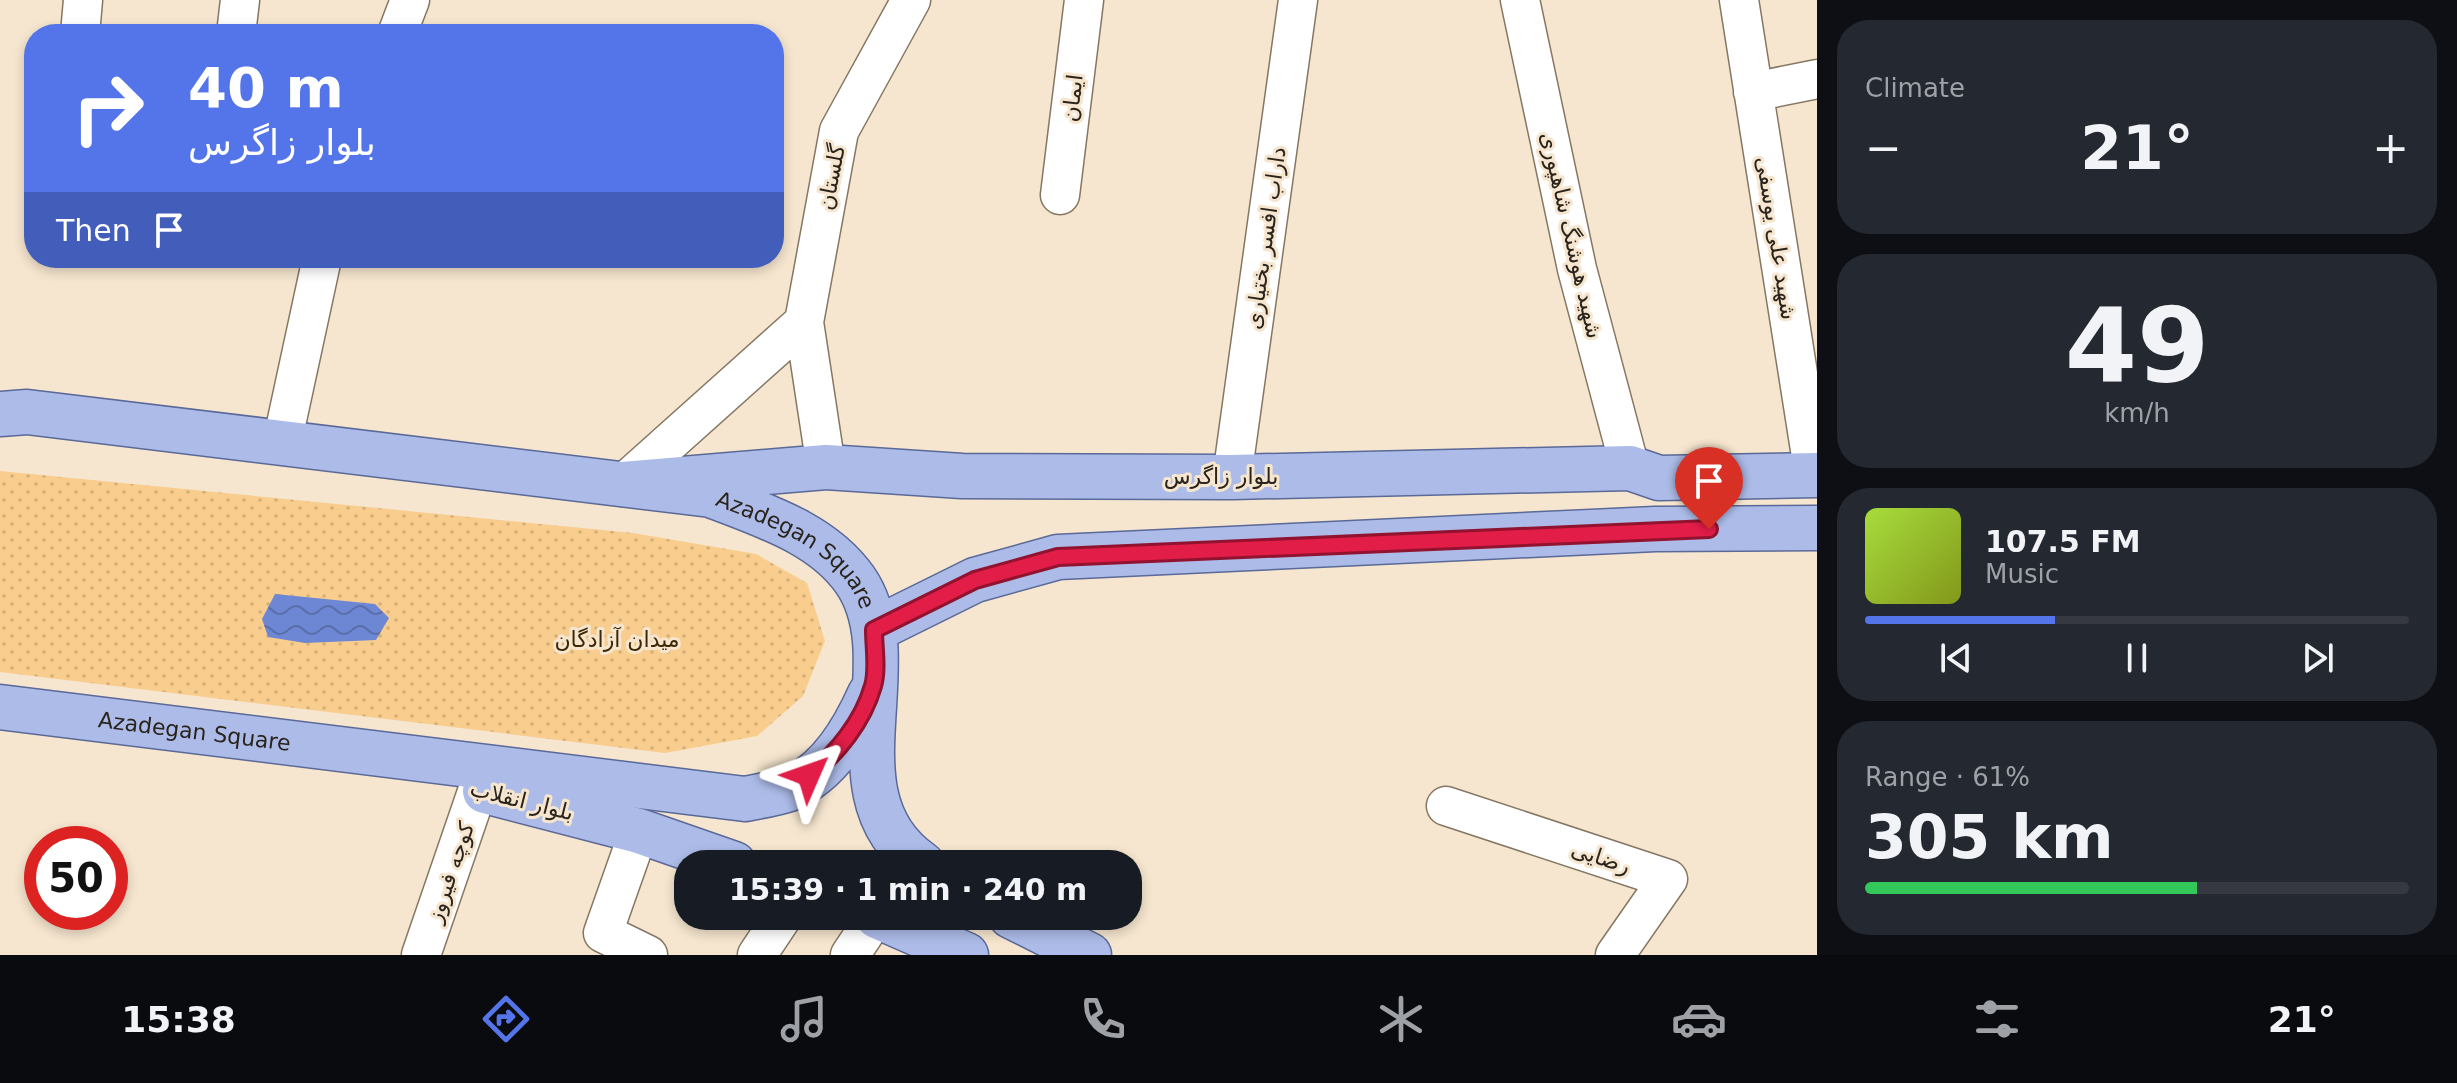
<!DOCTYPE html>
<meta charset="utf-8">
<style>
:root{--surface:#171b24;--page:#242831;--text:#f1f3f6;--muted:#9ea1a6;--line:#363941;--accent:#5475e9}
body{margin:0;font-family:"DejaVu Sans",Cairo,sans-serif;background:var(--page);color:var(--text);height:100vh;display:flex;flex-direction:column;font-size:30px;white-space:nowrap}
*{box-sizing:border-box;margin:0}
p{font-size:26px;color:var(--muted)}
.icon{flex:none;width:44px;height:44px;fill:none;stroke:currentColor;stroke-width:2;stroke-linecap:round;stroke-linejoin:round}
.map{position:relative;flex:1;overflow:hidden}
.details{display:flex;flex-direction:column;gap:20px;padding:20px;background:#0d0f14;width:640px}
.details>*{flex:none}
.top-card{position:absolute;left:24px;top:24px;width:760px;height:244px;border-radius:32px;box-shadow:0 4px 12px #0003;background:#5475e9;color:#fff;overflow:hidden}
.speed{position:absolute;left:24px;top:826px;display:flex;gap:16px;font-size:40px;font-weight:700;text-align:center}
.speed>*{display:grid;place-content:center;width:104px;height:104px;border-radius:50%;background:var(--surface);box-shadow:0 4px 12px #0003;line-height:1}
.speed .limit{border:12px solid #d22;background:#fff;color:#111}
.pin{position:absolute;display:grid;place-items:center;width:68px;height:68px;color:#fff;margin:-82px -34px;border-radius:50% 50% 50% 0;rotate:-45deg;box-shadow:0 0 8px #0007}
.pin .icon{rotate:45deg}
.me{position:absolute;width:88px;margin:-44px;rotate:47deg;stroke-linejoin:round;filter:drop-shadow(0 0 6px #0008)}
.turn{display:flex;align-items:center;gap:28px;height:168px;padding:0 32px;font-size:36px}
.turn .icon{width:104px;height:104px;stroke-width:2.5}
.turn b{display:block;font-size:56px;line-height:68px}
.then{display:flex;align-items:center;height:76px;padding:0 32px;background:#0003;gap:16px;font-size:30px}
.big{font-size:60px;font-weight:700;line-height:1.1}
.details .widget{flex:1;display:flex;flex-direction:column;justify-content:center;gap:12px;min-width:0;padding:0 28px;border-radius:32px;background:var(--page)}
.details .dial{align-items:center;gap:0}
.dial b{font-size:104px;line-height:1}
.song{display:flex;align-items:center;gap:24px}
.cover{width:96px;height:96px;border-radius:12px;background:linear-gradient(135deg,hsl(80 70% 55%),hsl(70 70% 35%))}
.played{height:8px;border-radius:4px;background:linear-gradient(90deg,var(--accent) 35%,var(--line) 35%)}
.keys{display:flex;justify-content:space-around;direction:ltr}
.heat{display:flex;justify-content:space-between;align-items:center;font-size:44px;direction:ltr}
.charge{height:12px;border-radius:6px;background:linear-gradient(90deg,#34c759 61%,var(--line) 0)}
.trip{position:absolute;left:674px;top:850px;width:468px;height:80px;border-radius:32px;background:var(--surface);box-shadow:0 4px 12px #0003;font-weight:700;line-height:80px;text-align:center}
.tabs{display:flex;height:128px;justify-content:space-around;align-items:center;background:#090b0e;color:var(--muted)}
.tabs .icon{width:56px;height:56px}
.tabs .current{color:var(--accent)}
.tabs b{font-size:36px;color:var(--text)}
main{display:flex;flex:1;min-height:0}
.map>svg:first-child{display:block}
</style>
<main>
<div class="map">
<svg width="1817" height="955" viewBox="0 0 1817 955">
<defs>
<pattern id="park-dots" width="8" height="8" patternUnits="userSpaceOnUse" patternTransform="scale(2)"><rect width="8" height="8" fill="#f8cd8d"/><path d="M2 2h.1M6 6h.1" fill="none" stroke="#d5b079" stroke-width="1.8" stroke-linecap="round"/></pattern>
<pattern id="water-waves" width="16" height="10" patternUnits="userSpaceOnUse" patternTransform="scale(2)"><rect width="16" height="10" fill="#6d87d5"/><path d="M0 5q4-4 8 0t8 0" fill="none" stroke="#5a6eac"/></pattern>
</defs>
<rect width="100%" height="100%" fill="#f6e6cf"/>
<!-- park -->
<path fill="url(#park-dots)" d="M0,471L633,533L756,554L807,583L825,641L803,696L757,736L665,753L0,672Z"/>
<!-- water -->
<path fill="url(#water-waves)" d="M275,594L375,604L389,618L376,640L305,643L268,637L262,619Z"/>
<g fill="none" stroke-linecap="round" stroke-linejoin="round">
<!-- minor casing -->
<g stroke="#857763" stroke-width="41">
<path id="minor" d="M1520,0L1577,269L1630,468
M1739,0L1814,475
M80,34L83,0
M236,34L240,0
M397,34L410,0
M1753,92L1817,79
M1060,195L1084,0
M804,322L839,131L911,0
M282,443L322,258
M1232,477L1298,0
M623,484L804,322L826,467
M1446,806L1668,879L1615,955
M639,831L603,933L648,955
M421,955L478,789
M757,955L783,916
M850,955L876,916"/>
</g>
<!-- major casing -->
<g stroke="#5a6997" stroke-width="47">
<g id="major">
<path id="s1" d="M0,414L27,412L711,495C762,515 822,533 855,580C912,662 823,796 922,864"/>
<path d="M623,484L826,467L962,476L1232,477L1630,468L1659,478L1817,475"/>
<path d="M874,630L975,580L1058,557L1655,529L1817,528"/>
<path id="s2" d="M0,707L745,799C759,796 775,794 789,789C828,774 854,730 870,694"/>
<path d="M485,791L639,831L734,864"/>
<path d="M877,916L966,955"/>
<path d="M1011,916L1089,955"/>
</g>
</g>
<!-- minor -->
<use href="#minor" stroke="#fff" stroke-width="38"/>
<!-- major -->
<use href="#major" stroke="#acbbe8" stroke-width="44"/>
</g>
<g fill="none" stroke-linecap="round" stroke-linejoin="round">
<!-- route casing -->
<g stroke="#92132f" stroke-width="20">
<path id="route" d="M809,775C837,754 863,721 873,686C878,670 874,647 874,630L975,580L1058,557L1709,529"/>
</g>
<!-- route -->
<use href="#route" stroke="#e11d48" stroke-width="14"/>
</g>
<g text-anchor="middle" stroke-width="6" stroke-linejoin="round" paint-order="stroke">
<!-- street labels -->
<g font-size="22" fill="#2a241c" stroke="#f6e6cf">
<text transform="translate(1072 98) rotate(-83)" y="8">ایمان</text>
<text transform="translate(831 177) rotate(-79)" y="8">گلستان</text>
<text transform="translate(1572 235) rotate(77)" y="8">شهید هوشنگ شاهپوری</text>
<text transform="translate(1265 238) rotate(-82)" y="8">داراب افسر بختیاری</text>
<text transform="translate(1777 238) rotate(81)" y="8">شهید علی یوسفی</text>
<text x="1221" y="484">بلوار زاگرس</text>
<text dy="8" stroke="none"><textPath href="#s1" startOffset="820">Azadegan Square</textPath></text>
<text dy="8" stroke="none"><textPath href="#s2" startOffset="196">Azadegan Square</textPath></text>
<text transform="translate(522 800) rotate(14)" y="8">بلوار انقلاب</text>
<text transform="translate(1601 857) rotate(18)" y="8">رضایی</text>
<text transform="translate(450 872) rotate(-71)" y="8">کوچه فیروز</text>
</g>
<!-- park labels -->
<g font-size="22" fill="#3e2802" stroke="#f6e6cf">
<text x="617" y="647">میدان آزادگان</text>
</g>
</g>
</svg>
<div class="speed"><div class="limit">50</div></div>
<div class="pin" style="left:1709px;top:529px;background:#d93025"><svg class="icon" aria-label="arrive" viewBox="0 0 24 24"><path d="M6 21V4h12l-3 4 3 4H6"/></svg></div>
<svg class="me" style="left:809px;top:775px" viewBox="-20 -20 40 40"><path d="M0-17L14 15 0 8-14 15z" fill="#e11d48" stroke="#fff" stroke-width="4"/></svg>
<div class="trip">15:39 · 1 min · 240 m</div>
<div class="top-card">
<div class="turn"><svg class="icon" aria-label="right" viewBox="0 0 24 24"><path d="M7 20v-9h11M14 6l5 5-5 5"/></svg><div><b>40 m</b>بلوار زاگرس</div></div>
<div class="then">Then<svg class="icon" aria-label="arrive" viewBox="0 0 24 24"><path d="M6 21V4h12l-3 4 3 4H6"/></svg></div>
</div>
</div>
<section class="details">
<div class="widget"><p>Climate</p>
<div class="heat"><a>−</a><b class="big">21°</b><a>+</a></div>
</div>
<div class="widget dial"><b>49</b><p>km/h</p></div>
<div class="widget">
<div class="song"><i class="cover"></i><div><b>107.5 FM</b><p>Music</p></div></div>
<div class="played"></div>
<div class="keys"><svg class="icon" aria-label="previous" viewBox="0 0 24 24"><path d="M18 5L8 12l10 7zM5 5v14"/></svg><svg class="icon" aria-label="pause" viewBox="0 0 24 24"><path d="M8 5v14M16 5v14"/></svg><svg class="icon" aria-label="next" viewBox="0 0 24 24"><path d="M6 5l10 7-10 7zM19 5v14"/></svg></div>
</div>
<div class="widget"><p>Range · 61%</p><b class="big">305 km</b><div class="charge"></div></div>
</section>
</main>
<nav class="tabs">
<b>15:38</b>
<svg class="icon current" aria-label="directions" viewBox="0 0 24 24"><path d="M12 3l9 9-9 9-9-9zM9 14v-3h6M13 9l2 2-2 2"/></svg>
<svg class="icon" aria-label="music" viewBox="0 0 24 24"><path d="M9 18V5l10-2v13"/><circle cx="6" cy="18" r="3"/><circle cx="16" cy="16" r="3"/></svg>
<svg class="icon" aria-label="phone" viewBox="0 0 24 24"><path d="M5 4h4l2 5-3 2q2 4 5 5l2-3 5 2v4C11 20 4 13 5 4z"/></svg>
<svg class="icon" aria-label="climate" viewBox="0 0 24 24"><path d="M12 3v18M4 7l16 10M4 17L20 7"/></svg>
<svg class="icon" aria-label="car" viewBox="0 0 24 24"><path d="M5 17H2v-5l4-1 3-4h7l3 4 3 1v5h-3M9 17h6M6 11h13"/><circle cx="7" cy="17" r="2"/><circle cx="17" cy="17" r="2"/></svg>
<svg class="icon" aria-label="filters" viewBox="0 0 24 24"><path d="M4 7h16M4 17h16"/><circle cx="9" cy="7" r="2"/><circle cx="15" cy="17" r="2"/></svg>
<b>21°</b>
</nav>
